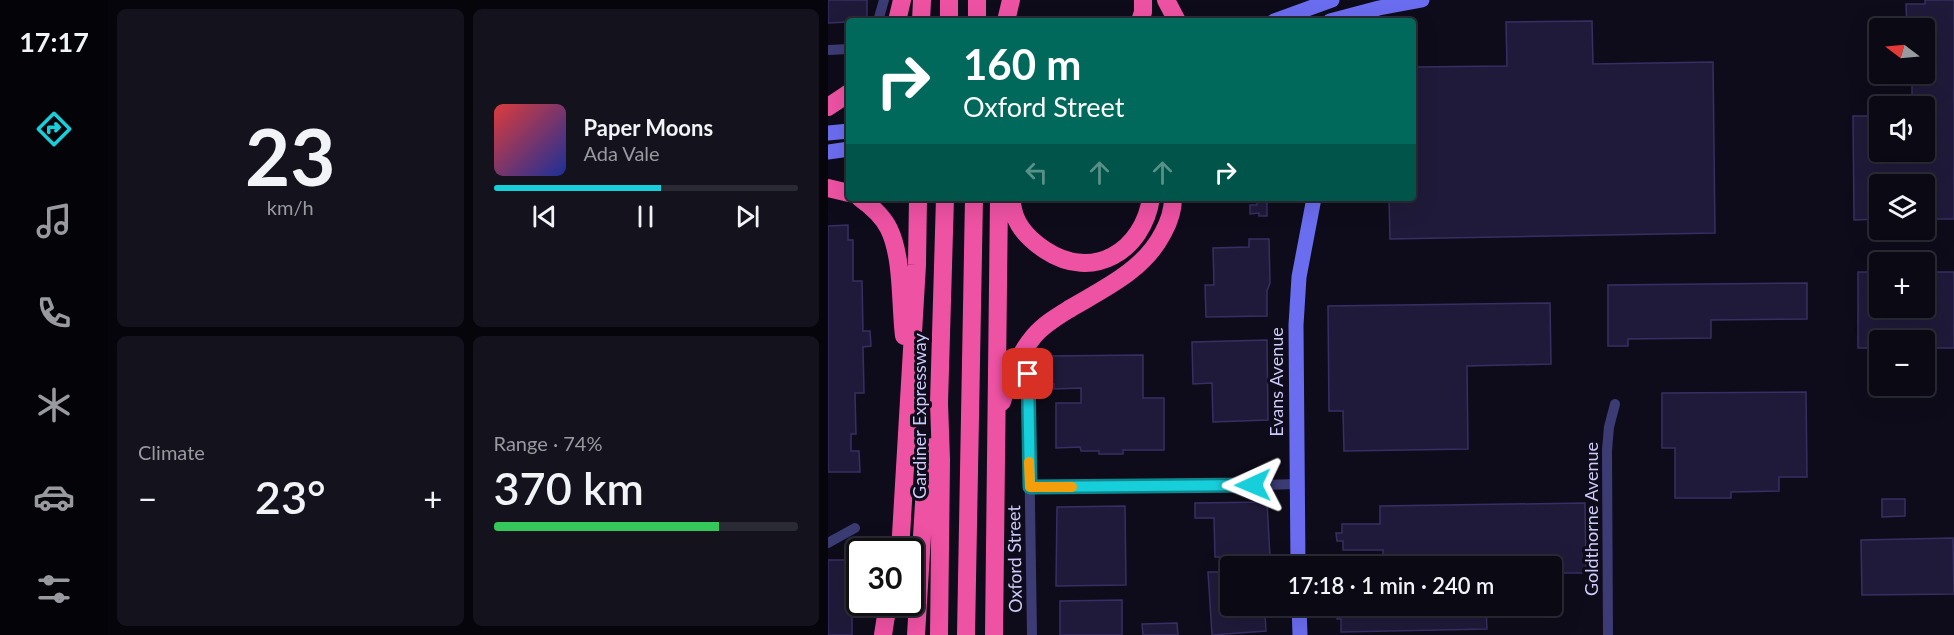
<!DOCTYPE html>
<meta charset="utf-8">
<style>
:root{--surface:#0a0914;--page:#13121d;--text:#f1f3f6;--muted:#999aa0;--line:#2a2a34;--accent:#16cfdb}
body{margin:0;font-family:Lato,sans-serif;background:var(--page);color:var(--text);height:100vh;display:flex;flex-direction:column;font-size:22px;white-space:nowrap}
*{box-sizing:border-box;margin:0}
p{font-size:20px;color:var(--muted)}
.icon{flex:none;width:33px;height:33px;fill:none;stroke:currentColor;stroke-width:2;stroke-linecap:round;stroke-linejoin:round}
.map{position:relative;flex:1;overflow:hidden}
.sheet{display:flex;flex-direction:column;gap:9px;padding:9px;background:#06050b;width:720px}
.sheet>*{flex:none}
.hud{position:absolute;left:18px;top:18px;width:570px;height:183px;border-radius:6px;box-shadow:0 6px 24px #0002,0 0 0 2px var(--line);background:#00695c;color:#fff;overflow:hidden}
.needle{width:39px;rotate:286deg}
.fabs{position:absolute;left:1041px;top:18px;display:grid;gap:12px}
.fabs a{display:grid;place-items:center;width:66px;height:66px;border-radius:6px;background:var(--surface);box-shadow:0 6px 24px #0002,0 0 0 2px var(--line);font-size:30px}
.speed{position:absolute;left:18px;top:538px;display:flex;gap:12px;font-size:30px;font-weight:700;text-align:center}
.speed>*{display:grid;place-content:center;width:78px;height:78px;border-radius:50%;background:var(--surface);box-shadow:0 6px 24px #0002,0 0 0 2px var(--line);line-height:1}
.speed .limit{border:3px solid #111;border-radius:9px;background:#fff;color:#111}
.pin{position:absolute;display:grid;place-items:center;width:51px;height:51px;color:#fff;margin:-26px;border-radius:12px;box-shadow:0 3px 9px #0006}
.me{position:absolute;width:66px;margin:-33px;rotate:269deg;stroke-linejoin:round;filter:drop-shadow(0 0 4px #0008)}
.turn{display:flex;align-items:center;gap:21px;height:126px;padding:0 18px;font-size:27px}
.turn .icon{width:78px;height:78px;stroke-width:2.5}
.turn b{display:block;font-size:42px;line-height:51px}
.lanes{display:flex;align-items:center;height:57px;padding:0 18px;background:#0003;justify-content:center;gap:30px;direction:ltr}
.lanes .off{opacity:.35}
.big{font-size:45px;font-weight:600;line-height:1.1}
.sheet .widget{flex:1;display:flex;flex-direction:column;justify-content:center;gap:9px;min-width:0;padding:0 21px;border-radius:9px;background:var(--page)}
.sheet .dial{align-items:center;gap:0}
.dial b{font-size:78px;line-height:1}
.song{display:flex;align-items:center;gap:18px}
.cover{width:72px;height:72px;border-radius:9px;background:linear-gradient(135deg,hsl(0 70% 55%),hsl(230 70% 35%))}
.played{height:6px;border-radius:3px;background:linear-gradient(90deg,var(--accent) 55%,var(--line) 55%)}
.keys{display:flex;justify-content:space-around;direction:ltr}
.heat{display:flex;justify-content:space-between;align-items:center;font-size:33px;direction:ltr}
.charge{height:9px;border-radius:4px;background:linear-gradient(90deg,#34c759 74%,var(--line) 0)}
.sheet .tiles{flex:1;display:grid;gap:9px;grid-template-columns:repeat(2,1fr)}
.trip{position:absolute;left:392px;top:556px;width:342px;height:60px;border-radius:6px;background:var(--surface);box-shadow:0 6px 24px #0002,0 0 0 2px var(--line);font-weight:600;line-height:60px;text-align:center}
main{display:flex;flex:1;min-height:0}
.menu{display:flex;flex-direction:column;width:108px;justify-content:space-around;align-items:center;background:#040408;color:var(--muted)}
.menu .icon{width:42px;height:42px}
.menu .current{color:var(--accent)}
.menu b{font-size:27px;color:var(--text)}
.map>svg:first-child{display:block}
</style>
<main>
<nav class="menu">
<b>17:17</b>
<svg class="icon current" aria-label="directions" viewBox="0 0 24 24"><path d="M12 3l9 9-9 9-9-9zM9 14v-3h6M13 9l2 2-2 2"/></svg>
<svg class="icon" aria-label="music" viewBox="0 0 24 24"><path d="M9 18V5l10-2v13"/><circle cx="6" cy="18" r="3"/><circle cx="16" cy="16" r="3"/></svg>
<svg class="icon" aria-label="phone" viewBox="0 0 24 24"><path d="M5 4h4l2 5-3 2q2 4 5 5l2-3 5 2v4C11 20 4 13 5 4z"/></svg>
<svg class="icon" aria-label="climate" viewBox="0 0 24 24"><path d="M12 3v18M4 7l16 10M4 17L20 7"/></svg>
<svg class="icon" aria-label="car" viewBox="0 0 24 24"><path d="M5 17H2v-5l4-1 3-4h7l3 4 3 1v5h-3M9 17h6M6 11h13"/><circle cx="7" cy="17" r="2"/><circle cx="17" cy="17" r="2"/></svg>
<svg class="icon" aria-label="filters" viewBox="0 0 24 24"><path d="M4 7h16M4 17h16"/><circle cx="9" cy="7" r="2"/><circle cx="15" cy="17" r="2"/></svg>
</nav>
<section class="sheet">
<div class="tiles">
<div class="widget dial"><b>23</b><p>km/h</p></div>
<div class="widget">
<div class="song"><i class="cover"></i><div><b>Paper Moons</b><p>Ada Vale</p></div></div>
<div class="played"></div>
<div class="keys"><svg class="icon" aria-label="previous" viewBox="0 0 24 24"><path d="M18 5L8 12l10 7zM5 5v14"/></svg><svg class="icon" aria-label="pause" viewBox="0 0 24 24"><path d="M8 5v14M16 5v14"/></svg><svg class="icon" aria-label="next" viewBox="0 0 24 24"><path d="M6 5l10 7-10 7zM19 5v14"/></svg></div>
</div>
<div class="widget"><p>Climate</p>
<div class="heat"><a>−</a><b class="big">23°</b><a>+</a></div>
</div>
<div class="widget"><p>Range · 74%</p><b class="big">370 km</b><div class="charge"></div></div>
</div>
</section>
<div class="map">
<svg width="1126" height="635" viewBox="0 0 1126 635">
<rect width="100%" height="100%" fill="#0e0c1a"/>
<!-- building -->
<path fill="#1f1a39" stroke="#372f63" stroke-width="1.5" d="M0,0H39V21L0,23Z
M1097,0H1126V219H1096V184H1052V219L1026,220L1025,116H1052V152H1096V106H1084V74H1096V28H1079L1078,4H1097Z
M764,21L765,64L885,62L887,233L562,239L561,198H585V67L679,66L678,22Z
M429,202H439V216H431V213L422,214V205H429Z
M20,225V240H25V281H34L35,331H42L43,346L35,347L36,393H27L28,434H23V451H31L32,472H0V226Z
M421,239H441L442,283L439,291V316L378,317L377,285H386L385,248L421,247Z
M1030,272H1052V308H1096V272H1126V348H1096V340H1052V348H1030Z
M979,283V319L883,320V338L800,339V346H780V285Z
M722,303L723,364L639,366L640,449L516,451L515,411H501L500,306Z
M439,340L440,420L385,422L384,383L365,384L364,342Z
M315,355V398H336V450H295V454H271V451H253L252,447L228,448V403H253V388L226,389V384H222L221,356Z
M978,392L979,477H951V491L903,492V498H847V448H834V393Z
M1054,499H1077V516L1054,517Z
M439,502L442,557H387L386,518H367V503Z
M757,503L758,573H723V567H555V550H515V541H509L508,533H514V524H552V506Z
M297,506L298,585L228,586L229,507Z
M1125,538L1126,594L1034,595L1033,540Z
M0,560H28L27,600H24V635H0Z
M380,572H402V616L437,614L438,631L384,635Z
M294,600V635H232V601Z
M509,606H658L659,629L513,632V619H509Z
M349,623L350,635H315L314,624Z"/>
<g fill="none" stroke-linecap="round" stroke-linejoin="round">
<!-- street -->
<path stroke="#3c3c75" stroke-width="10" d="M50,21L56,0
M0,50L21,49
M200,374L204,635
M202,487H343L469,484
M0,543L27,528
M780,635L779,450L781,427L787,404"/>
<!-- secondary -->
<path stroke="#6b6df0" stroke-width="15" d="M446,21L504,0
M502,21L551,8L594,0
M0,133L21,131
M0,152L21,149
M470,567L468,325L471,277L486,198
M471,606L472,635"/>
<!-- highway -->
<path stroke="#ee52a3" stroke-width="18" d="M338,0L349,21
M69,21L74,0
M93,21L94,0
M121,21V0
M149,21V0
M178,21L183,0
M312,21L315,12V0
M0,107L21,93
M0,188L21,193
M32,198C43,206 55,216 61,229C75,258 72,304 76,336
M183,198C184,204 185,211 187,216C192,230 205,242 217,250C265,282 315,251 323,198
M174,402C180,380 191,354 206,336C216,324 230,316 243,308C277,288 316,270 335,233C341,222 345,210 345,198
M72,552L89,265L90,198
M55,635L60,603
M88,635L97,487L104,447
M111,635L113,460L111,403L117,198
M138,635L146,198
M166,635L171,198"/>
</g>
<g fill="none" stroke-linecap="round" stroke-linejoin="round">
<!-- route casing -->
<g stroke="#0e878e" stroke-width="15">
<path id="route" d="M200,374L202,487L425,485"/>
</g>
<!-- route -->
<use href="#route" stroke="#16cfdb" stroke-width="10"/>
<!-- slow -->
<path stroke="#f59e0b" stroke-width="10" d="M201,462L202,487H244"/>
</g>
<g text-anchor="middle" stroke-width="6" stroke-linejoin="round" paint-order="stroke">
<!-- street labels -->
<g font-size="18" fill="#cecbfa" stroke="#0e0c1a">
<text transform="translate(449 382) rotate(-90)" y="6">Evans Avenue</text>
<text transform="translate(92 416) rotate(-90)" y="6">Gardiner Expressway</text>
<text transform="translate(764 519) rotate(-90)" y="6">Goldthorne Avenue</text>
<text transform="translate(187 559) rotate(-91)" y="6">Oxford Street</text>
</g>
</g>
</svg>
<div class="fabs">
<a><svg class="needle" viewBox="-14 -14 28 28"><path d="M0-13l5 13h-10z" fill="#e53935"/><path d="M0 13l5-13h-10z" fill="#999aa0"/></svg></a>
<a><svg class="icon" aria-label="sound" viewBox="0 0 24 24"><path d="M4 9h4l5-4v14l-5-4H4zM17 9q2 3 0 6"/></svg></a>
<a><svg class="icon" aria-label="layers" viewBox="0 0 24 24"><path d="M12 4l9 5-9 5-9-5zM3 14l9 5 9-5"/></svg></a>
<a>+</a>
<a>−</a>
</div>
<div class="speed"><div class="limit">30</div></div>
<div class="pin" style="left:200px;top:374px;background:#d93025"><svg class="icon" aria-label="arrive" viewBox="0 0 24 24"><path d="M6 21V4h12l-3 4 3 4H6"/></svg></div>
<svg class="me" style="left:425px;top:485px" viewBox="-20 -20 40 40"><path d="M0-17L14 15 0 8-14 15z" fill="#16cfdb" stroke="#fff" stroke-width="4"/></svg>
<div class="trip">17:18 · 1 min · 240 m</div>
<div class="hud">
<div class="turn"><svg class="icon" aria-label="right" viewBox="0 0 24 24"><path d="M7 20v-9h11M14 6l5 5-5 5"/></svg><div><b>160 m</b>Oxford Street</div></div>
<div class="lanes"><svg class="icon off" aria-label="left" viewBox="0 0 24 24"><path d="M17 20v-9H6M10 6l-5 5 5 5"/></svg><svg class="icon off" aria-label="ahead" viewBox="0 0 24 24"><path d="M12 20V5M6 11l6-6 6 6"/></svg><svg class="icon off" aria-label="ahead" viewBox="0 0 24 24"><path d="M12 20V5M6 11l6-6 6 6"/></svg><svg class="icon" aria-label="right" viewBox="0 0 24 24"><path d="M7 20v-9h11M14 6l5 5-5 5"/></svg></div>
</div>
</div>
</main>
